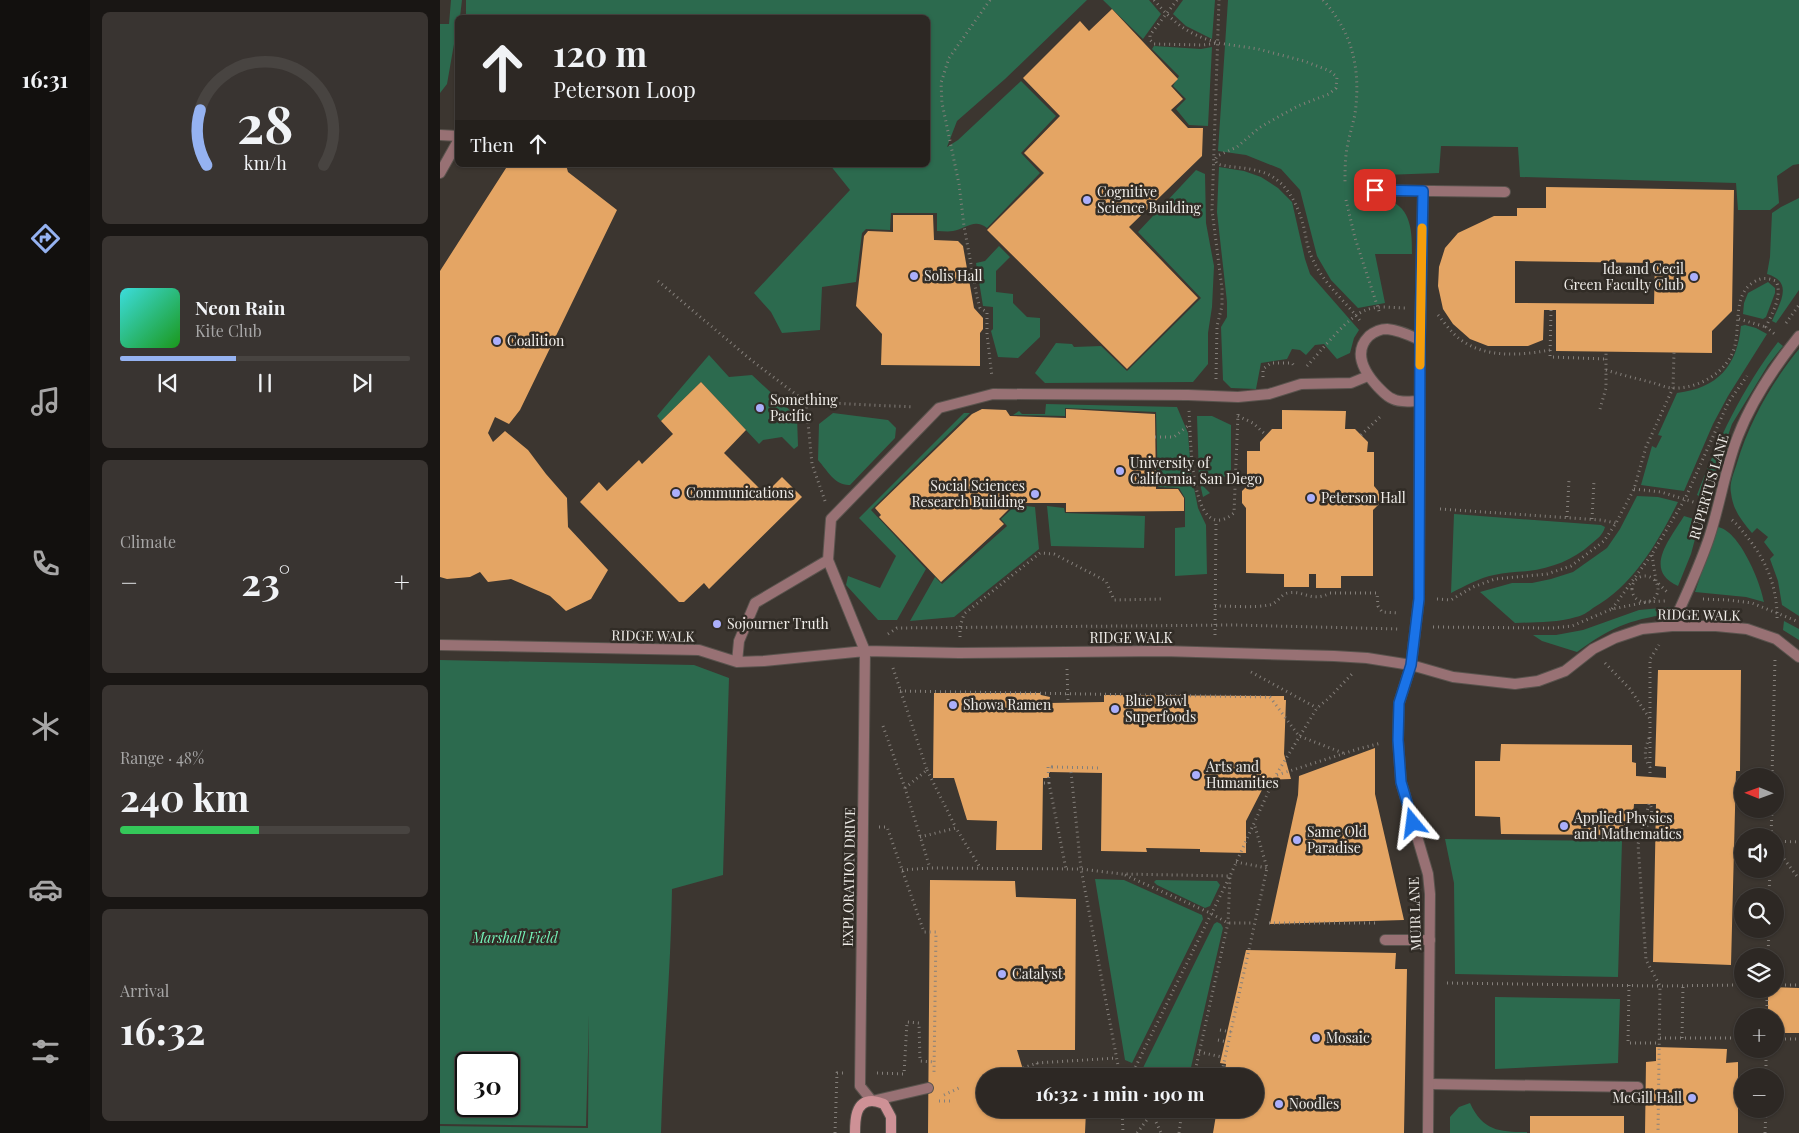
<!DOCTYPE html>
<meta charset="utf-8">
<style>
:root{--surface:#2d2824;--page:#393431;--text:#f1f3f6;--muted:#a7a6a6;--line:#484441;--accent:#95b2f1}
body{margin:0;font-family:"Playfair Display",serif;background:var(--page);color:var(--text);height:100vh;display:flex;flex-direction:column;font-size:19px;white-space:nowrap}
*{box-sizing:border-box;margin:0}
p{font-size:16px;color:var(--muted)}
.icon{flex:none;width:28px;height:28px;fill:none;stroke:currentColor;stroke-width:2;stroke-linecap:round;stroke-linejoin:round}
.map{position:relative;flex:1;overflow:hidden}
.drawer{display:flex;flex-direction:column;gap:12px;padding:12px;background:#191614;width:350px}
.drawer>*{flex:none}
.guide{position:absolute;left:15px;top:15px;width:475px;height:152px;border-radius:8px;box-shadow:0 1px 4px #0004,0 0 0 1px var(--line);background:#2d2824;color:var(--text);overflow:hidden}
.needle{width:32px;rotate:271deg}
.controls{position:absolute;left:1294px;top:768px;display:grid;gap:10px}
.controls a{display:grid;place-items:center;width:50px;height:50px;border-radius:50%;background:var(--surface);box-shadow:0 1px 4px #0004,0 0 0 1px var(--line);font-size:25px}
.speed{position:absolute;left:15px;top:1052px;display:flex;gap:10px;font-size:25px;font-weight:700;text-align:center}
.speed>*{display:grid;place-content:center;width:65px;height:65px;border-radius:50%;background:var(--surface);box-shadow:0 1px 4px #0004,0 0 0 1px var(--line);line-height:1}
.speed .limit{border:2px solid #111;border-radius:8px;background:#fff;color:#111}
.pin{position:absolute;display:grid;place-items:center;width:42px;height:42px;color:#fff;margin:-21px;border-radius:10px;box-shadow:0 2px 8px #0006}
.me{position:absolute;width:55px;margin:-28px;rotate:344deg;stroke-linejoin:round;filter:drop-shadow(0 0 4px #0008)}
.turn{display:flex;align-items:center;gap:18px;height:105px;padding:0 15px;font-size:22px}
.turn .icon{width:65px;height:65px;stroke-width:2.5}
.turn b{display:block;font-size:35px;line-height:42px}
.then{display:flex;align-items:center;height:48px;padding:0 15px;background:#0003;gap:10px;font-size:19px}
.big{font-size:38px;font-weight:700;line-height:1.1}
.drawer .widget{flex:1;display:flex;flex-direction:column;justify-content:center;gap:8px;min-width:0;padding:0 18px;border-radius:8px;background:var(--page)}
.drawer .dial{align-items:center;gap:0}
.dial svg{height:130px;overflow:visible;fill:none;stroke:var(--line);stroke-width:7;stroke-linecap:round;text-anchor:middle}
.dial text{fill:var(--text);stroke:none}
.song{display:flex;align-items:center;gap:15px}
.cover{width:60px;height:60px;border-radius:8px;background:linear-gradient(135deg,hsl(180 70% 55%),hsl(120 70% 35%))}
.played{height:5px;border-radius:2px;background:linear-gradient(90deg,var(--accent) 40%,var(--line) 40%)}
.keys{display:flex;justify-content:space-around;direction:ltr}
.heat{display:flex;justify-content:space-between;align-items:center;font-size:28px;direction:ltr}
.charge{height:8px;border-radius:4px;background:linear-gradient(90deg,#34c759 48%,var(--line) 0)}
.trip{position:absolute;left:536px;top:1068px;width:288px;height:50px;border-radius:25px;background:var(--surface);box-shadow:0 1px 4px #0004,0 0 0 1px var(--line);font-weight:700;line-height:50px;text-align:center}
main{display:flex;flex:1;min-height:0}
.dock{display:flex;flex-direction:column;width:90px;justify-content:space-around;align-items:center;background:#12100e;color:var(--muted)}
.dock .icon{width:35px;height:35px}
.dock .active{color:var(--accent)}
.dock b{font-size:22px;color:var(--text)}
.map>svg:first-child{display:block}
</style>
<main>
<nav class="dock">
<b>16:31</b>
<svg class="icon active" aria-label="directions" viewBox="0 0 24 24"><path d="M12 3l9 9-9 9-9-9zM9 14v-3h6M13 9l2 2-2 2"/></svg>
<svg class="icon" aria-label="music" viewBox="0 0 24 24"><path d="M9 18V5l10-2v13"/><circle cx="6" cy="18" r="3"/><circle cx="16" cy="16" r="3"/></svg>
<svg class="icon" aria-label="phone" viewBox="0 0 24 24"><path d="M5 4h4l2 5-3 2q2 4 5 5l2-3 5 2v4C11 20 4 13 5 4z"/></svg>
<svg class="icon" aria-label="climate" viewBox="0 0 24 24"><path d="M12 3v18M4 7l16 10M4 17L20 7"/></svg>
<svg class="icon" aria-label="car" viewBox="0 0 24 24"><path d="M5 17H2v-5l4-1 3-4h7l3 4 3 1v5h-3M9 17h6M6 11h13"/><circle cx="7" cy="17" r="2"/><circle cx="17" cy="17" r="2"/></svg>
<svg class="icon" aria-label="filters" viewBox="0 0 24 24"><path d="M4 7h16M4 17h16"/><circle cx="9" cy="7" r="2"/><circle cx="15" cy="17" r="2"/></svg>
</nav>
<section class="drawer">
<div class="widget dial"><svg viewBox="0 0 100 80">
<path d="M14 69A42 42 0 1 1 86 69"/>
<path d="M14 69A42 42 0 0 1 10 35" stroke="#95b2f1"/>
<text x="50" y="56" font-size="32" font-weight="700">28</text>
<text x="50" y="72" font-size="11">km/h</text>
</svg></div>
<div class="widget">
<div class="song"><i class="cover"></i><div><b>Neon Rain</b><p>Kite Club</p></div></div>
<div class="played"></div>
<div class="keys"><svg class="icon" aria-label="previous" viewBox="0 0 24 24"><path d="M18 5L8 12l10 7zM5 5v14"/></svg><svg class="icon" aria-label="pause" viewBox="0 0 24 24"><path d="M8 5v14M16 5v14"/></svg><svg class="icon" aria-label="next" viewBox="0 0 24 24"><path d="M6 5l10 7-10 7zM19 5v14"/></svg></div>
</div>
<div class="widget"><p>Climate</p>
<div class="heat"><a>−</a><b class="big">23°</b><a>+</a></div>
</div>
<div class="widget"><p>Range · 48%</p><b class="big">240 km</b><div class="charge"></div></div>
<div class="widget"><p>Arrival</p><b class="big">16:32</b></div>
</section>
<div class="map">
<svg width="1359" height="1133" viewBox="0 0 1359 1133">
<rect width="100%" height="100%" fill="#3c3630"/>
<!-- green -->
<path fill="#2c6a4e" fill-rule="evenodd" d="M11,0H22L20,17L18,18L17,27L7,84L0,93V24H9Z
M26,0H647L565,79L517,121L507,147L518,140L581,81L616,116L581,153L600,173L547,228C534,218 526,229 513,231C508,232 502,231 497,231V213H451L450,230L426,229L422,233L416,282L382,287L380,330L342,333L331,312L314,293L410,190L390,165H488V18H26Z
M663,0H709L721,14L703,39Z
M743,0H775L772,39L746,26L733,14Z
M788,0H1359V164L1353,165L1337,176L1339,203L1330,210H1298L1296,183L1080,177L1078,147L1001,146L999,173L917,176L916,199C926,199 938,198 948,200C972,208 972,233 972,254H935L945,303L918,308L891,280L877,256L860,190L841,169L806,155L778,151Z
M714,46L761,49L772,47L768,126L749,125L736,109L746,99L733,86L739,76L712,49Z
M779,167L804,171L821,177L838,188L852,202L865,259L870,274L919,330L914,338L910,353L897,359L884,344L875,345L866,355L860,350L852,349L847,359L821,363L816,389L791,388L783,380L781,327L787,317V302L777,212Z
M756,170L765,174L766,223L774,266L772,307L768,333V364L753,382L605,383L595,373L616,343L632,344L634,347L661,346L687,371L761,298L698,232Z
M1359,198V290L1336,323L1332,321C1340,303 1354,282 1327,274L1330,257L1332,213L1341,207Z
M559,246L570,257L556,271V292L573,294V303L587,317L600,318V337L578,358L558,357L551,331L553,329V307L543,306L536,263L545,261Z
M1328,282L1335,288V293L1326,317L1323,319L1303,314L1304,303L1308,293Z
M1305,325L1316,328L1327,334L1288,396L1273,424L1244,491L1201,485L1212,446L1216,448L1222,436L1218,435L1237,393C1278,388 1297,366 1301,326Z
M1338,342L1343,346L1328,365L1292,424L1266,499L1257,495C1278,440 1302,389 1338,342Z
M1359,349V616L1342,605L1338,581L1330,559L1334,555L1324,542L1328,537L1317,528L1312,533C1301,520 1293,510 1291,493C1289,483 1294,473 1297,463C1309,422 1332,382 1359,349Z
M269,355L289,377L312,375L357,417L358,446L354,449L342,437L323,440L319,444L261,382L221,421L217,416Z
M606,404L737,407L748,433L751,473L758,508L766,525L767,574L735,576V528L745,527V498L739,488L718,487L716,412L625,408V416L573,415L579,411L582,414H605Z
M393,413L448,420L456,428L455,438L410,485C395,486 387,470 378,460L379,424Z
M524,413H530L431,510L486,569L457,620H438L406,585L408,576L440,588L456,556L419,518Z
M757,416H772L791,425V470L784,477L776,473L763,486L770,493L763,497L759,479Z
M1197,496L1218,497L1238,502C1218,542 1193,586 1153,608C1148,612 1142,616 1136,617C1116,623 1095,622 1075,623L1040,592L1072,583H1092L1111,579L1133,572L1167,548L1180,529Z
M576,505L595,507L599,549L514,617L470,621L495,577L502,584L567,526L561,519Z
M607,506L624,508L625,513L705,516L704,548L611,546Z
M1014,514L1161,525L1165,527C1163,535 1157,539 1151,544C1133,560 1112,568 1088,571C1076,572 1065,572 1054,575C1039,578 1025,586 1011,593Z
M1244,516L1257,520L1259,524L1251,554L1238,586C1202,570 1231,538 1244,516Z
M1277,527C1299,529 1321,583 1324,602L1306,597L1255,592Z
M1232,607L1229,614C1188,620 1170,628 1137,652L1102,641L1093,635H1116L1143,630L1199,610Z
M1344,621L1359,629V640L1343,630Z
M0,660L254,665L289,678L283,875L232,889C231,971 223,1052 221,1133H0V1126L148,1128L149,1015L146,1126L0,1124ZM26,1064H69V1106H26Z
M1005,839L1182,841L1178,977L1015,974L1014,883Z
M655,879L684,880L762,915L763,919L692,1063L685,1060Z
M716,880L777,881L780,885L770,906L765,908L717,885L714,882Z
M777,922L781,924L783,928L749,1076H699L774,924Z
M1055,997L1180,999L1178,1063L1055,1069Z
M1030,1103C1043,1131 1059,1132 1087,1132V1133H1010V1117L1019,1107Z"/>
<!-- building -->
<path fill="#e4a564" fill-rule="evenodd" d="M672,9L738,79L731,86L743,99L731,110L748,128H763L762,156L689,227L758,298L687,369L547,230L604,173L584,153L620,116L583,78L640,21L649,31Z
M68,165H126L128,172L177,210L80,410L69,424L55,417L48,433L53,442L65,431L88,450L106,474L127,498L128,527L168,570L151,599L126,611L110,596L71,579L48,582L40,572L30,577L7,579L0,577V271Z
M1106,187L1294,190L1292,311L1272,331V353L1116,351V310H1104L1103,340L1088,346H1048L1030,339L1013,324L1003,309L998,286L999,267L1005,248L1018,233L1054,216H1077V208H1106ZM1075,261L1215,263L1214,304L1075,303Z
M453,215H493L494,240L518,241L523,246L534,308L543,318V329L540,333V366L441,365L442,334L416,306L424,236L428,231L453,232Z
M261,382L306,430L284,453L325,494L342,477L362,497L269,589L264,583L244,602H239L140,502L159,482L167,491L199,460L202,464L233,434L221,421Z
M542,409L566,410L570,416L626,418V409L715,414L716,489H738L744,498V511L626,512V503H575L559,519L564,524L501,582L439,517L441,515L435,508L532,414Z
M842,410L906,411L905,429H915L928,442L927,452H934V486L939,492V504L933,510V576H901V588H876V574H869V587H844V574L806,573V508L802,503V491L807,486V451H820V442L832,429H842Z
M1218,670H1301L1300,771H1296L1291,965L1213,962L1216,804H1194L1193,817H1188V835L1061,834L1060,817L1035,816V761H1060L1061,744L1192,745V762L1196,763V776L1226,778V767L1215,766Z
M494,693H601V695L610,697L609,703L664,702V695L844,696V700H846L844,754L851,779L825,780L824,786L806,821V853L760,852V849L706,848L707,852L661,851L662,773L609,772V778H603L602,850H556L557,821L527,820L514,778H493Z
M935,748V794L964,920L830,924L858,795L859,776Z
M490,880L575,881L576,897L636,899L635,1050H577L585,1076H545V1109L646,1111L645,1133H488Z
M806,950L956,953L955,969H967L964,1133H773L777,1109H815V1076H784L786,1064L780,1063Z
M1335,987L1359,988V1033H1335V1016H1328V989H1335Z
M1216,1047L1287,1049L1286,1063L1298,1062V1133H1205L1206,1062L1216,1061Z
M1090,1116H1184V1133H1090Z"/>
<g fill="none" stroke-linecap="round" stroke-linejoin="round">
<!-- lane casing -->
<g stroke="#59534d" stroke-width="12">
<path id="lane" d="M920,190L1065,192
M980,340L983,191
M945,940H990
M989,1084L1198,1087
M432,1101L488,1088"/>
</g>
<!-- street casing -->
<g stroke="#59534d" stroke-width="12">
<path id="street" d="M0,135L18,136
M0,173L18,141
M979,401C971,401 960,403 953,399C947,397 942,391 938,387C925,373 912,353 929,336C934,332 940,329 947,329C959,330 969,335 980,340L979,599L971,665L959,703L958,740L961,782L988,874L990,894L988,1133
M388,560L425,651L420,1086L432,1101
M1232,626C1245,597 1259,568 1269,538C1280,505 1285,469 1298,436C1312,400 1335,366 1359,336
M0,645L259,650L297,662L324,661L425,651L519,653L723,651L894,656L927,658L971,665L1013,677L1075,684L1098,681L1125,671L1153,649L1175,638L1202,629L1232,626H1276L1307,629L1336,639L1359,657
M297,662L299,641L315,603L388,560L391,519L499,408L553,394L748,395L798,397L829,394L861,384L911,383L928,376"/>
</g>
<!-- secondary casing -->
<g stroke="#59534d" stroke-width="12">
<path id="secondary" d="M415,1133C415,1121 415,1101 432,1101C436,1101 441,1103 444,1104L451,1117V1133"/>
</g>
<!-- path -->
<path stroke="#847f7a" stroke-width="3" stroke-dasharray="1 4" stroke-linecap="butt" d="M550,0L509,58L501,83L502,103L519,184L524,226L537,297L540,308L547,312V334L552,377
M714,0C733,22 748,35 776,42
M737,0L710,35V40L714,44L763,45L778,43L818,49L864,61L890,71L897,77L896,88L889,94L858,106L838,117L819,128L797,147L777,156L775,160L777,164C792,168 807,167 822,172C845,179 857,203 863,224C866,235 867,248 872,258C885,286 903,298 921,322
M883,0C913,33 921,70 915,114C913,124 910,133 908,143C905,156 905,169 905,182
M906,200L915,238L940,314
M218,281L311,360L366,402
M1111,310L1110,357L1166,359
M998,315C1003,321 1008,328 1013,333C1038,359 1078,356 1110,350
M1299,319L1326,327
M1346,323L1359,305
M867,366C881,351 908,316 926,310C938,305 952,308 965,308
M1166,370C1182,375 1198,379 1214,383C1220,385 1227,388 1233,388C1258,389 1286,373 1294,349C1301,326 1292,295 1314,282C1322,277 1327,278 1336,281C1343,296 1332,313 1326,327L1337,336
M823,377V369L831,363H852L855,367
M776,379L777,326L782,306V289L772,210L779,0
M1160,409L1166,388V352
M749,411C751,433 749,550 794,513L798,414
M798,416L813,423L826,435
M921,435L941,416
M715,437H734L749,425
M1194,489L1221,492L1260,504
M385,501L372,464L366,402L474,407
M1000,509L1161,520L1176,523
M1127,517L1129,480
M1152,519L1154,481
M1292,520C1298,525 1303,532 1308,538C1327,562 1338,589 1337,621
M1212,555L1216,581L1228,593
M1192 589a13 13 0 1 1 26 0a13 13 0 1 1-26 0Z
M997,599L1011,600L1033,587L1055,579L1107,574L1131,566L1164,541L1176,523L1194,489L1206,447L1233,388L1234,352
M1263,599L1288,600L1312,603L1359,622
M775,606C791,606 814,608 829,605C837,604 841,594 848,593C865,590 871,603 890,593H937L938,606L942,612L958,613
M1172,609L1212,554L1245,499L1288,403L1307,376
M993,627L1112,628L1132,626L1172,609L1207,602L1225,601
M448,634L457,628L795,625L959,629
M775,635L776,521
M520,637V627L524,614L600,553L614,554L666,581L674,600L724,599
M1165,663L1190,689L1210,719V777
M453,668L487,770L465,788
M627,669L628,703
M811,672L877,708
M460,691L830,697L859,736L903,753
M1210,718V659L1219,645
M443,726L465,788L490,868
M1209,738C1205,749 1203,757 1210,767
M487,770L516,828
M631,772L641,869L680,1076
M837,775L918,749L941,743
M1332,776L1335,659
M604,783H609L626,869
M609,783L608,766L612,767
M1209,804L1198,844L1206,960L1220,986L1218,1133
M439,827H447L484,932H496L494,1072
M1202,835C1207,825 1215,815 1210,804
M1331,836L1332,809
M480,837L516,828L541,869
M1335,841L1359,842
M1335,847L1359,879
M796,862L827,868
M462,870L490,868L641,869L682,874L790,876L788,923L754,1076
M685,875L770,913L788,923H812
M1329,896L1330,869
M829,923H938
M1328,956L1329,929
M1007,983L1220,986L1302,985
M1189,985L1188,1043H1220
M1335,985H1359
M1327,1016V989
M780,1030L791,1032
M1220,1038H1302
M1242,1038L1243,985
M1335,1039H1359
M778,1040L788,1042
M759,1052L782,1057
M597,1063L602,1076
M583,1068L597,1063L677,1058
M437,1073L464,1074L467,1022L479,1023L480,1061L494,1062
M691,1076L790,876L836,775L877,708L888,699L912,674
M781,1076L827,868L814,823
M1326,1076V1049
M504,1095L519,1088
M499,1101H513
M682,1109L683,1133
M769,1109L777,1111
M395,1133L397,1073H403
M697,1133L712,1113L721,1133
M739,1133L741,1118L745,1109
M1325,1133L1326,1109"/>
<!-- lane -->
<use href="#lane" stroke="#987174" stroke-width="10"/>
<!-- street -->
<use href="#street" stroke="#987174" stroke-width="10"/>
<!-- secondary -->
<use href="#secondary" stroke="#ce9196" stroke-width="10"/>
<!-- path-bridge -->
<path stroke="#847f7a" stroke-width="3" stroke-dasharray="1 4" stroke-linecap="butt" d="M612,767L662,768"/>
</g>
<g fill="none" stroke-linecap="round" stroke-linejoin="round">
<!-- route casing -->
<g stroke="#114b97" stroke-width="12">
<path id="route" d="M935,190L983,191L980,340L979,599L971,665L959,703L958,740L961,782L973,823"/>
</g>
<!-- route -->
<use href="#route" stroke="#1a73e8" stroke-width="9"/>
<!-- slow -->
<path stroke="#f59e0b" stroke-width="9" d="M980,365L982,228"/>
</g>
<!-- markers -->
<g fill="#abaffb" stroke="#312c26" stroke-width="2">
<circle cx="647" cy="200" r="5"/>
<circle cx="474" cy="276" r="5"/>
<circle cx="1254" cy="277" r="5"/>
<circle cx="57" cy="341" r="5"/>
<circle cx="320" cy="408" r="5"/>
<circle cx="680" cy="471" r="5"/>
<circle cx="236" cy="493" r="5"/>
<circle cx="595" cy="494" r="5"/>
<circle cx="871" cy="498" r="5"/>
<circle cx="277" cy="624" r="5"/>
<circle cx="513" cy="705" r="5"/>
<circle cx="675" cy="709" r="5"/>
<circle cx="756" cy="775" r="5"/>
<circle cx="1124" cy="826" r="5"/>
<circle cx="857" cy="840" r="5"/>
<circle cx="562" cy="974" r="5"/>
<circle cx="876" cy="1038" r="5"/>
<circle cx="1252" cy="1098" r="5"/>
<circle cx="839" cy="1104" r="5"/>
</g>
<g text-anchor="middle" stroke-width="5" stroke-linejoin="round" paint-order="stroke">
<!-- poi labels -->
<g font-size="14" fill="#efece8" stroke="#312c26" text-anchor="start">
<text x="657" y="197">Cognitive<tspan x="657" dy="16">Science Building</tspan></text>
<text x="1244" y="274" text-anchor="end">Ida and Cecil<tspan x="1244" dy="16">Green Faculty Club</tspan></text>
<text x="484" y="281">Solis Hall</text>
<text x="67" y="346">Coalition</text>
<text x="330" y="405">Something<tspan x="330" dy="16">Pacific</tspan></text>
<text x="690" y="468">University of<tspan x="690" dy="16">California, San Diego</tspan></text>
<text x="585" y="491" text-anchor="end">Social Sciences<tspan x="585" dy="16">Research Building</tspan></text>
<text x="246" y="498">Communications</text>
<text x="881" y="503">Peterson Hall</text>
<text x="287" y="629">Sojourner Truth</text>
<text x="685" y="706">Blue Bowl<tspan x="685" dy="16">Superfoods</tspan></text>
<text x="523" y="710">Showa Ramen</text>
<text x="766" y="772">Arts and<tspan x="766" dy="16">Humanities</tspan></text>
<text x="1134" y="823">Applied Physics<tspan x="1134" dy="16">and Mathematics</tspan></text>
<text x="867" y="837">Same Old<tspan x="867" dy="16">Paradise</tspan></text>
<text x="572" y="979">Catalyst</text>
<text x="886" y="1043">Mosaic</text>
<text x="1242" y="1103" text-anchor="end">McGill Hall</text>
<text x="849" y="1109">Noodles</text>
</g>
<!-- street labels -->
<g font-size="14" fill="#efece8" stroke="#312c26">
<text transform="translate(1269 487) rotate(-74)" y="5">RUPERTUS LANE</text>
<text transform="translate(1259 615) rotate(1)" y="5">RIDGE WALK</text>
<text transform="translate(213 636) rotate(1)" y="5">RIDGE WALK</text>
<text x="691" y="643">RIDGE WALK</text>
<text transform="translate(409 877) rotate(-89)" y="5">EXPLORATION DRIVE</text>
<text transform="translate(975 914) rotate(-92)" y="5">MUIR LANE</text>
</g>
<!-- park labels -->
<g font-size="14" font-style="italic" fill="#74f2b8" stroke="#312c26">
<text x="75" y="943">Marshall Field</text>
</g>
</g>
</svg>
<div class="controls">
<a><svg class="needle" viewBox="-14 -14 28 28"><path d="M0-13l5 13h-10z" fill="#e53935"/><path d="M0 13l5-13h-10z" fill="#a7a6a6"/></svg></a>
<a><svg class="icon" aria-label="sound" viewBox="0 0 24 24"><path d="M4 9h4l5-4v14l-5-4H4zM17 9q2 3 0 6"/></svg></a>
<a><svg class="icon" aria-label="search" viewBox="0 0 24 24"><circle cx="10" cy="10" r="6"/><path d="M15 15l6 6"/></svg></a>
<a><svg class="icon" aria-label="layers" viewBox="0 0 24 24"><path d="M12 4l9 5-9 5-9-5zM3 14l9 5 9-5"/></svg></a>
<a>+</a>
<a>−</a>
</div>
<div class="speed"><div class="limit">30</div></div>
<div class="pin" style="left:935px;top:190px;background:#d93025"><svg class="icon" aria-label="arrive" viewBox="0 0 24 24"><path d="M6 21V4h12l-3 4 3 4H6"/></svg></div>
<svg class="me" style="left:973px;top:823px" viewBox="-20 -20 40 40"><path d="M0-17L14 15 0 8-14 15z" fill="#1a73e8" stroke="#fff" stroke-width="4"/></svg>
<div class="trip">16:32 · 1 min · 190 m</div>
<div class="guide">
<div class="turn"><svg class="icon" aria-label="ahead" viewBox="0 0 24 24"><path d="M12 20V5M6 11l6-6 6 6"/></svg><div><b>120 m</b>Peterson Loop</div></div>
<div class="then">Then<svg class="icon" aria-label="ahead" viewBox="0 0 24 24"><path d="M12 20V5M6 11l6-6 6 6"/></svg></div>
</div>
</div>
</main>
